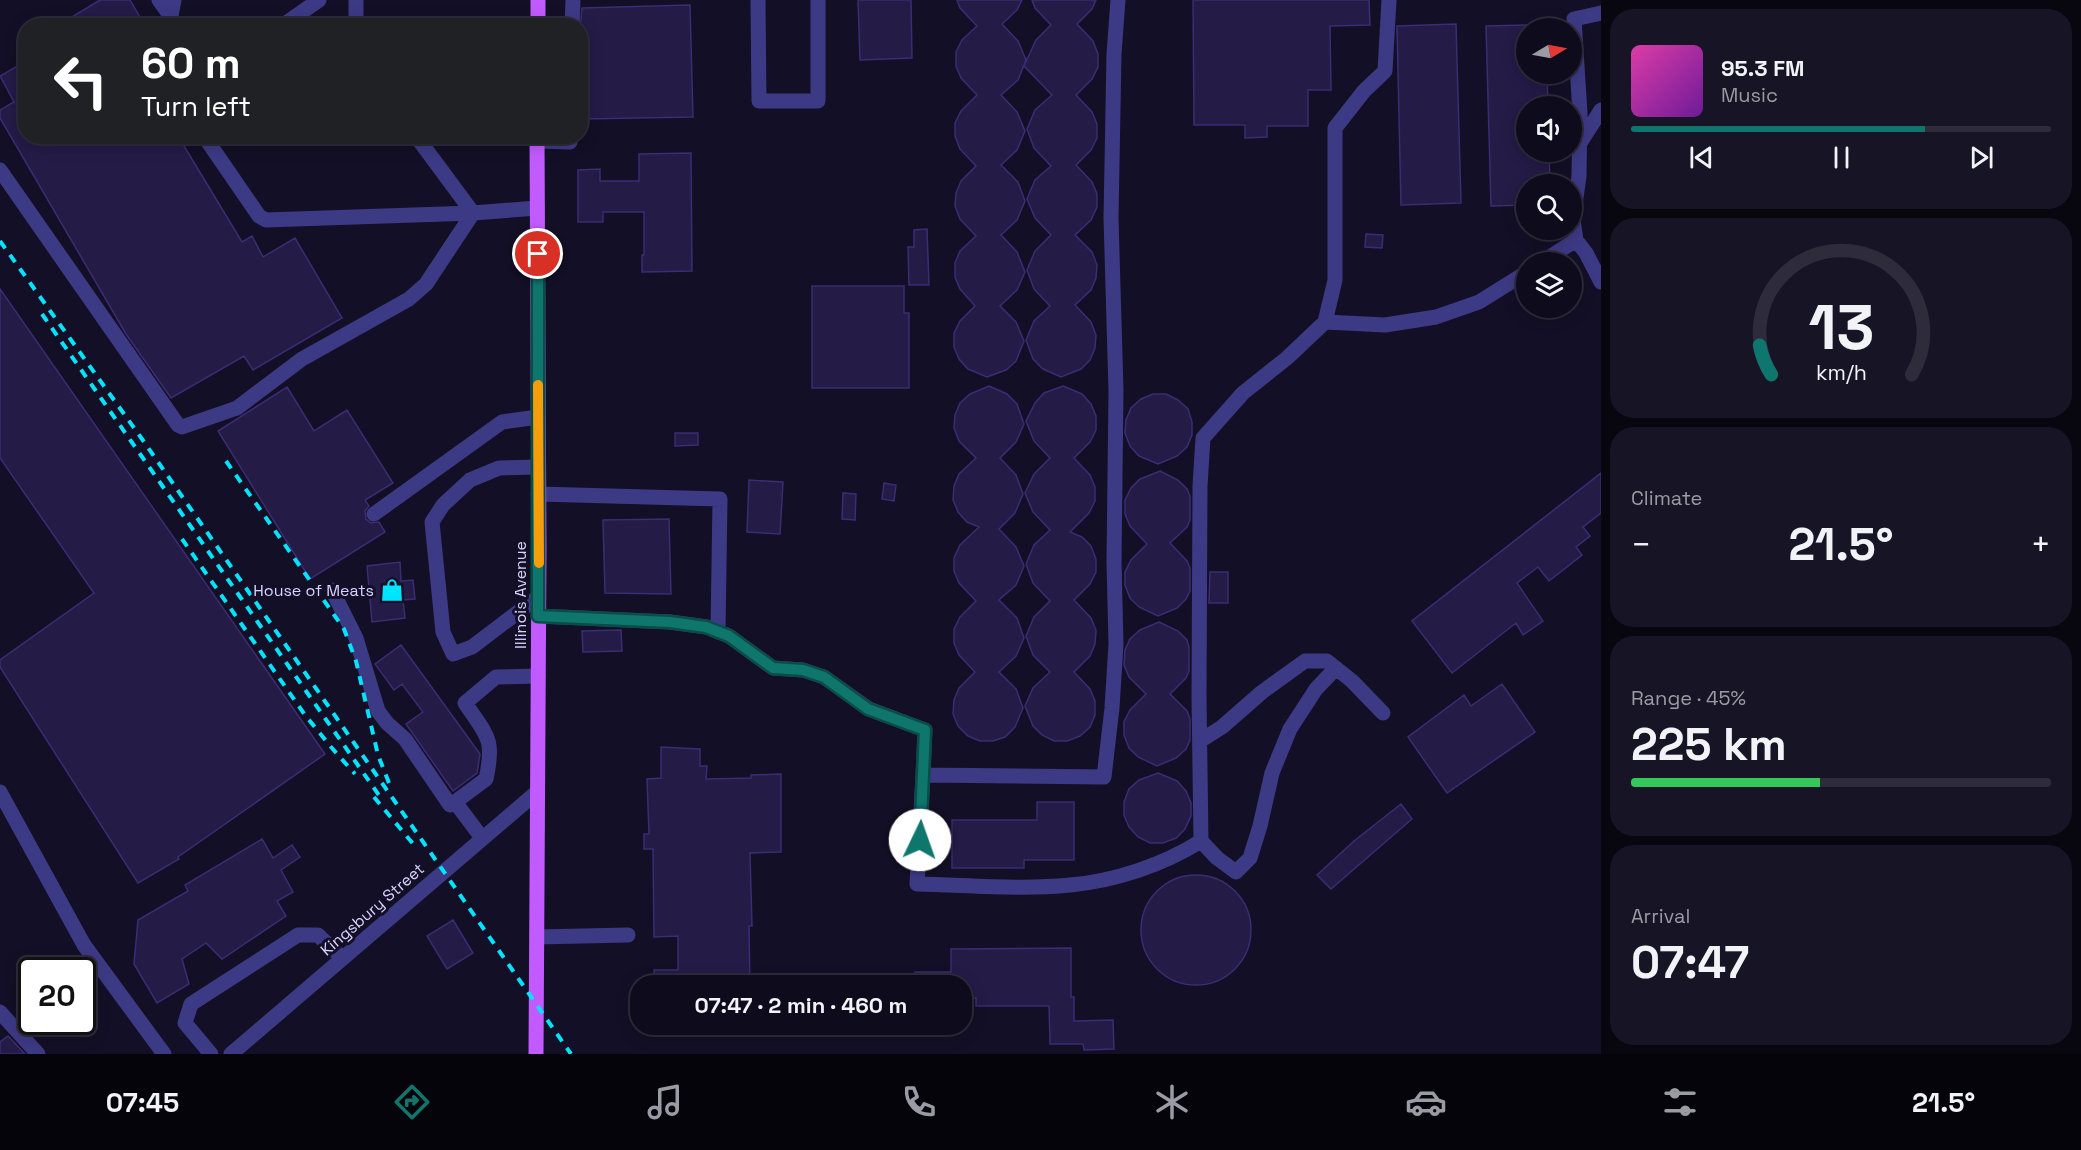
<!DOCTYPE html>
<meta charset="utf-8">
<style>
:root{--surface:#0e0b1c;--page:#171425;--text:#f1f3f6;--muted:#9b9ba3;--line:#2e2b3b;--accent:#0f766e}
body{margin:0;font-family:"Space Grotesk",sans-serif;background:var(--page);color:var(--text);height:100vh;display:flex;flex-direction:column;font-size:22px;white-space:nowrap}
*{box-sizing:border-box;margin:0}
p{font-size:20px;color:var(--muted)}
.icon{flex:none;width:33px;height:33px;fill:none;stroke:currentColor;stroke-width:2;stroke-linecap:round;stroke-linejoin:round}
.map{position:relative;flex:1;overflow:hidden}
.side{display:flex;flex-direction:column;gap:9px;padding:9px;background:#08060f;width:480px}
.side>*{flex:none}
.banner{position:absolute;left:18px;top:18px;width:570px;height:126px;border-radius:24px;box-shadow:0 3px 15px #0003,0 0 0 2px var(--line);background:#202124;color:#fff;overflow:hidden}
.needle{width:39px;rotate:80deg}
.controls{position:absolute;left:1516px;top:18px;display:grid;gap:12px}
.controls a{display:grid;place-items:center;width:66px;height:66px;border-radius:50%;background:var(--surface);box-shadow:0 3px 15px #0003,0 0 0 2px var(--line);font-size:30px}
.speed{position:absolute;left:18px;top:957px;display:flex;gap:12px;font-size:30px;font-weight:700;text-align:center}
.speed>*{display:grid;place-content:center;width:78px;height:78px;border-radius:50%;background:var(--surface);box-shadow:0 3px 15px #0003,0 0 0 2px var(--line);line-height:1}
.speed .limit{border:3px solid #111;border-radius:9px;background:#fff;color:#111}
.pin{position:absolute;display:grid;place-items:center;width:51px;height:51px;color:#fff;margin:-26px;border:3px solid #fff;border-radius:50%;box-shadow:0 2px 6px #0007}
.me{position:absolute;width:66px;margin:-33px;rotate:3deg;stroke-linejoin:round;filter:drop-shadow(0 0 4px #0008)}
.turn{display:flex;align-items:center;gap:21px;height:126px;padding:0 24px;font-size:27px}
.turn .icon{width:78px;height:78px;stroke-width:2.5}
.turn b{display:block;font-size:42px;line-height:51px}
.big{font-size:45px;font-weight:700;line-height:1.1}
.side .tile{flex:1;display:flex;flex-direction:column;justify-content:center;gap:9px;min-width:0;padding:0 21px;border-radius:24px;background:var(--page)}
.side .dial{align-items:center;gap:0}
.dial svg{height:156px;overflow:visible;fill:none;stroke:var(--line);stroke-width:7;stroke-linecap:round;text-anchor:middle}
.dial text{fill:var(--text);stroke:none}
.song{display:flex;align-items:center;gap:18px}
.cover{width:72px;height:72px;border-radius:9px;background:linear-gradient(135deg,hsl(320 70% 55%),hsl(280 70% 35%))}
.played{height:6px;border-radius:3px;background:linear-gradient(90deg,var(--accent) 70%,var(--line) 70%)}
.keys{display:flex;justify-content:space-around;direction:ltr}
.heat{display:flex;justify-content:space-between;align-items:center;font-size:33px;direction:ltr}
.charge{height:9px;border-radius:4px;background:linear-gradient(90deg,#34c759 45%,var(--line) 0)}
.trip{position:absolute;left:630px;top:975px;width:342px;height:60px;border-radius:24px;background:var(--surface);box-shadow:0 3px 15px #0003,0 0 0 2px var(--line);font-weight:700;line-height:60px;text-align:center}
.dock{display:flex;height:96px;justify-content:space-around;align-items:center;background:#06040b;color:var(--muted)}
.dock .icon{width:42px;height:42px}
.dock .selected{color:var(--accent)}
.dock b{font-size:27px;color:var(--text)}
main{display:flex;flex:1;min-height:0}
.map>svg:first-child{display:block}
</style>
<main>
<div class="map">
<svg width="1601" height="1054" viewBox="0 0 1601 1054">
<rect width="100%" height="100%" fill="#130f26"/>
<!-- building -->
<path fill="#241b47" stroke="#3b2d73" stroke-width="1.5" d="M100,0H130L145,26H57Z
M858,0H911L912,58L860,60Z
M957,0H1022L1017,10L1002,24L1018,41L1026,60L1018,80L1001,95L1017,112L1025,131L1017,150L1001,165L1018,182L1025,201L1017,220L1001,235L1017,252L1025,272L1017,290L1000,306L1016,322L1024,341L1016,361L1006,370L987,377L968,369L959,359L954,347V333L960,321L975,306L960,289L955,277V263L960,251L976,236L960,219L955,206L956,193L961,181L976,166L960,149L955,136V123L961,111L977,95L961,78L956,66V52L962,40L977,26L960,8Z
M1032,0H1096L1092,9L1077,24L1093,41L1098,54V67L1092,79L1076,95L1092,112L1097,124V138L1091,150L1076,165L1092,182L1097,194V207L1091,220L1075,235L1092,252L1097,265L1096,278L1091,290L1075,305L1091,322L1096,335L1095,348L1090,360L1081,369L1061,377L1043,369L1033,359L1026,340L1034,321L1050,306L1034,289L1027,270L1035,251L1051,235L1035,218L1027,199L1035,180L1051,166L1034,148L1027,129L1035,110L1052,95L1024,66L1036,40L1051,25L1035,8Z
M1193,0H1369L1370,25L1330,26L1331,90H1308V126H1267V137L1245,138V125H1194Z
M690,5L693,117L582,119L580,31L582,8Z
M1456,24L1461,203L1401,205L1397,26Z
M1527,25V74H1547L1548,106H1527V152H1549L1550,184H1527V205L1491,206L1486,26Z
M26,61V136H178L242,242L252,236L263,257L295,238L342,318L253,370L244,356L171,398L126,334L0,118V110L14,102L0,76Z
M691,153L692,271L642,272V255H644V212H603V222H578V170L600,169V181H639V154Z
M927,229L929,285H909L908,247H914V230Z
M1366,234L1383,235L1382,248L1365,247Z
M812,286H904V313H909V388H812Z
M0,289L325,754L178,857L179,859L138,883L0,667V660L94,593L0,458Z
M989,386L1007,394L1017,404L1024,424L1016,442L1000,458L1016,475L1023,494L1015,513L999,529L1016,547L1024,566L1016,585L999,600L1017,618L1024,638L1016,656L999,672L1016,689L1023,708L1015,727L1005,737L993,741H980L968,736L958,726L953,714L954,700L959,688L975,672L959,655L954,643V629L960,617L976,601L959,583L954,571V558L960,545L979,527L967,522L958,512L953,500L954,486L959,474L976,458L959,441L954,428L955,415L960,403L970,394Z
M1063,386L1082,394L1091,404L1096,416V430L1090,442L1074,458L1090,475L1095,487V501L1089,513L1070,532L1082,537L1091,546L1096,559V572L1090,584L1074,600L1091,618L1096,630L1095,644L1090,656L1074,672L1090,689L1095,701V715L1090,727L1080,736L1067,741H1054L1042,735L1033,726L1025,706L1033,688L1050,672L1033,655L1026,636L1034,617L1050,601L1033,583L1026,564L1034,545L1050,530L1033,512L1025,493L1034,474L1050,458L1034,441L1026,421L1035,403L1044,393Z
M287,387L314,431L347,410L393,483L365,500L369,506L365,511L366,519L371,523L379,522L385,532L310,579L218,431Z
M1153,394H1166L1178,400L1188,409L1192,422V435L1187,447L1177,456L1158,464L1139,456L1130,446L1125,433L1126,420L1131,408L1141,399Z
M675,433H698V445L675,446Z
M1160,471L1178,480L1187,489L1190,496V520L1187,527L1170,543L1187,561L1190,568V591L1186,599L1177,608L1158,616L1139,607L1130,598L1125,585V572L1131,560L1147,544L1130,526L1125,514V500L1131,488L1140,479Z
M1601,473V513L1583,527L1590,536L1576,547L1582,555L1549,581L1538,567L1517,583L1543,621L1523,635L1516,623L1452,673L1412,621Z
M749,480L783,482L780,534L747,532Z
M884,483L896,485L894,501L882,499Z
M843,493L856,494L855,520L842,519Z
M669,519L671,594L605,593L603,520Z
M400,562L401,581L413,580L415,599L403,600L405,618L372,622L367,566Z
M1210,572H1228V603H1209Z
M1159,622L1178,631L1187,640L1189,647V671L1186,678L1170,694L1187,711L1190,719V740L1186,749L1176,758L1157,766L1138,757L1129,748L1124,735V722L1130,710L1146,694L1129,677L1124,665L1125,650L1130,639L1140,630Z
M621,630L622,651L583,652L582,631Z
M401,645L480,754L477,773L453,791L406,724L423,712L402,684L394,690L375,664Z
M1502,684L1535,732L1447,793L1408,737L1464,695L1471,706Z
M661,747L700,749V766H707L706,779L751,778V775L781,774V852L750,853L752,926H749L750,986H655L654,970H678V936L654,937L653,849H644V834H649L647,779L661,778Z
M1158,773L1177,781L1186,791L1191,803V816L1185,829L1176,838L1163,843H1150L1138,837L1129,827L1124,815V802L1129,789L1139,780Z
M1037,802H1074V860H1024V868H952V820H1037Z
M1401,804L1412,819L1331,889L1317,875L1354,841Z
M262,839L273,858L292,845L300,857L281,870L293,892L277,901L286,916L222,959L206,943L182,959L189,984L157,1003L134,964L138,920L188,891L185,885Z
M1141 930a55 55 0 1 1 110 0a55 55 0 1 1-110 0Z
M453,920L473,953L447,969L427,936Z
M1071,948V997H1074V1021L1113,1020L1114,1049L1084,1050L1083,1044H1050L1049,1006H976V998H962V986H915V972H951V949Z
M678,1024H750V1034L678,1035Z
M8,1036L25,1054H0V1042Z"/>
<g fill="none" stroke-linecap="round" stroke-linejoin="round">
<!-- minor -->
<path stroke="#3d3a85" stroke-width="15" d="M159,0L171,17
M356,0V26
M758,0L759,101H818V0
M1118,0L1114,54L1111,218L1116,391L1114,562L1116,644L1112,708L1104,777L923,775L917,884C968,885 1020,890 1070,885C1115,881 1163,865 1201,841L1199,697L1200,486L1203,438L1243,393L1287,358L1325,322L1335,280V128L1364,91L1385,71L1389,0
M1601,13L1574,19L1580,113L1579,176L1573,220L1576,240L1586,253L1601,282
M169,26L174,0
M282,26L319,0
M572,26L573,0
M204,136L259,216L266,220L473,213
M416,136L473,213
M537,141L570,142V136
M1580,143L1601,110
M0,170L178,425L182,427L237,408L302,359L409,299L426,284L473,213L537,208
M1542,262L1576,240
M1325,322L1385,325L1436,317L1479,302L1527,272
M538,494L720,499L718,632
M374,514L502,422L538,417
M332,590L356,638L378,711L387,723L405,739L450,805L455,802
M538,597L472,647L453,654L443,632L432,522L443,505L470,480L499,468L538,467
M538,616L670,622L707,627L729,636L773,668L803,670L824,677L869,709L925,730L923,775
M1200,741L1222,727L1262,692L1305,661H1327L1352,681L1383,713
M0,792L84,945L164,1054
M482,838L455,802L486,779C495,738 487,736 465,703L496,677L538,676
M1201,841L1217,858L1236,872L1250,858L1260,826L1272,773L1290,729L1316,689L1336,668
M537,937L628,935
M0,1012L38,1054
M211,1054L185,1023L191,1004L298,935H318L342,958
M231,1054L537,792"/>
<!-- major -->
<path stroke="#c25bff" stroke-width="15" d="M538,26V0
M536,1054L539,550L537,136"/>
<!-- rail -->
<path stroke="#00e5ff" stroke-width="4" stroke-dasharray="9 8" stroke-linecap="butt" d="M0,241L142,439L571,1054
M42,314L383,801
M226,461L344,629L356,661L378,755L391,788
M182,539L305,715L331,747L355,774
M374,797L414,845"/>
</g>
<g fill="none" stroke-linecap="round" stroke-linejoin="round">
<!-- route casing -->
<g stroke="#0a4d48" stroke-width="15">
<path id="route" d="M538,254V616L670,622L706,627L729,636L773,668L803,670L824,677L868,709L925,730L920,840"/>
</g>
<!-- route -->
<use href="#route" stroke="#0f766e" stroke-width="10"/>
<!-- slow -->
<path stroke="#f59e0b" stroke-width="10" d="M538,385L539,563"/>
</g>
<!-- icons -->
<defs>
<g id="shop-bare" transform="scale(1.8)"><path d="M-5-2.5h2.3a2.7 3.5 0 0 1 5.4 0H5L5.5 6h-11ZM-1.5-2.5h3a1.5 2.3 0 0 0-3 0Z" fill="#00e5ff" stroke="#130f26" stroke-width="2.5" paint-order="stroke"/></g>
</defs>
<g fill-rule="evenodd">
<use href="#shop-bare" x="392" y="590"/>
</g>
<g text-anchor="middle" stroke-width="6" stroke-linejoin="round" paint-order="stroke">
<!-- poi labels -->
<g font-size="16" fill="#d9d4ff" stroke="#130f26" text-anchor="end">
<text x="374" y="596">House of Meats</text>
</g>
<!-- street labels -->
<g font-size="16" fill="#d9d4ff" stroke="#130f26">
<text transform="translate(520 595) rotate(-90)" y="6">Illinois Avenue</text>
<text transform="translate(372 909) rotate(-41)" y="6">Kingsbury Street</text>
</g>
</g>
</svg>
<div class="controls">
<a><svg class="needle" viewBox="-14 -14 28 28"><path d="M0-13l5 13h-10z" fill="#e53935"/><path d="M0 13l5-13h-10z" fill="#9b9ba3"/></svg></a>
<a><svg class="icon" aria-label="sound" viewBox="0 0 24 24"><path d="M4 9h4l5-4v14l-5-4H4zM17 9q2 3 0 6"/></svg></a>
<a><svg class="icon" aria-label="search" viewBox="0 0 24 24"><circle cx="10" cy="10" r="6"/><path d="M15 15l6 6"/></svg></a>
<a><svg class="icon" aria-label="layers" viewBox="0 0 24 24"><path d="M12 4l9 5-9 5-9-5zM3 14l9 5 9-5"/></svg></a>
</div>
<div class="speed"><div class="limit">20</div></div>
<div class="pin" style="left:538px;top:254px;background:#d93025"><svg class="icon" aria-label="arrive" viewBox="0 0 24 24"><path d="M6 21V4h12l-3 4 3 4H6"/></svg></div>
<svg class="me" style="left:920px;top:840px" viewBox="-20 -20 40 40"><circle r="19" fill="#fff"/><path d="M0-13L10 11 0 6-10 11z" fill="#0f766e"/></svg>
<div class="trip">07:47 · 2 min · 460 m</div>
<div class="banner">
<div class="turn"><svg class="icon" aria-label="left" viewBox="0 0 24 24"><path d="M17 20v-9H6M10 6l-5 5 5 5"/></svg><div><b>60 m</b>Turn left</div></div>
</div>
</div>
<section class="side">
<div class="tile">
<div class="song"><i class="cover"></i><div><b>95.3 FM</b><p>Music</p></div></div>
<div class="played"></div>
<div class="keys"><svg class="icon" aria-label="previous" viewBox="0 0 24 24"><path d="M18 5L8 12l10 7zM5 5v14"/></svg><svg class="icon" aria-label="pause" viewBox="0 0 24 24"><path d="M8 5v14M16 5v14"/></svg><svg class="icon" aria-label="next" viewBox="0 0 24 24"><path d="M6 5l10 7-10 7zM19 5v14"/></svg></div>
</div>
<div class="tile dial"><svg viewBox="0 0 100 80">
<path d="M14 69A42 42 0 1 1 86 69"/>
<path d="M14 69A42 42 0 0 1 8 54" stroke="#0f766e"/>
<text x="50" y="56" font-size="32" font-weight="700">13</text>
<text x="50" y="72" font-size="11">km/h</text>
</svg></div>
<div class="tile"><p>Climate</p>
<div class="heat"><a>−</a><b class="big">21.5°</b><a>+</a></div>
</div>
<div class="tile"><p>Range · 45%</p><b class="big">225 km</b><div class="charge"></div></div>
<div class="tile"><p>Arrival</p><b class="big">07:47</b></div>
</section>
</main>
<nav class="dock">
<b>07:45</b>
<svg class="icon selected" aria-label="directions" viewBox="0 0 24 24"><path d="M12 3l9 9-9 9-9-9zM9 14v-3h6M13 9l2 2-2 2"/></svg>
<svg class="icon" aria-label="music" viewBox="0 0 24 24"><path d="M9 18V5l10-2v13"/><circle cx="6" cy="18" r="3"/><circle cx="16" cy="16" r="3"/></svg>
<svg class="icon" aria-label="phone" viewBox="0 0 24 24"><path d="M5 4h4l2 5-3 2q2 4 5 5l2-3 5 2v4C11 20 4 13 5 4z"/></svg>
<svg class="icon" aria-label="climate" viewBox="0 0 24 24"><path d="M12 3v18M4 7l16 10M4 17L20 7"/></svg>
<svg class="icon" aria-label="car" viewBox="0 0 24 24"><path d="M5 17H2v-5l4-1 3-4h7l3 4 3 1v5h-3M9 17h6M6 11h13"/><circle cx="7" cy="17" r="2"/><circle cx="17" cy="17" r="2"/></svg>
<svg class="icon" aria-label="filters" viewBox="0 0 24 24"><path d="M4 7h16M4 17h16"/><circle cx="9" cy="7" r="2"/><circle cx="15" cy="17" r="2"/></svg>
<b>21.5°</b>
</nav>
